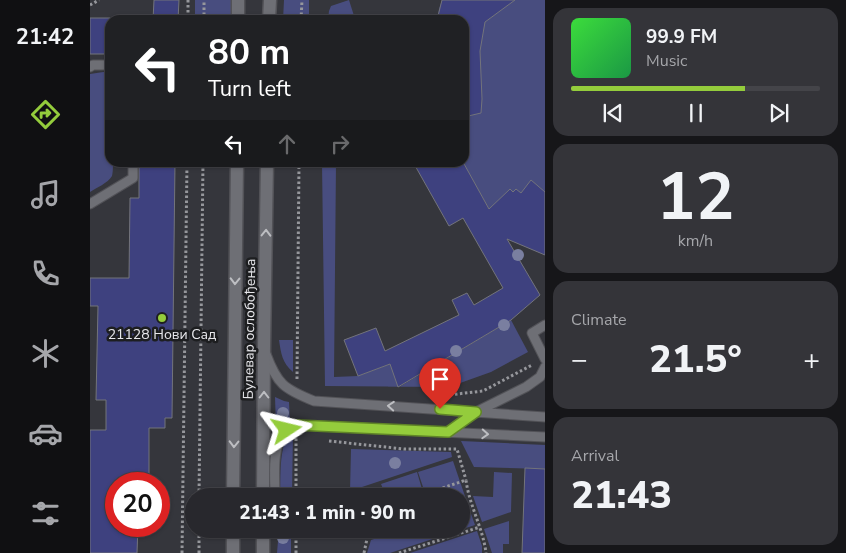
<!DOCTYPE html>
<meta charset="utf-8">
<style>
:root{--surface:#28282d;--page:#343439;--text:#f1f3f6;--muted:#a5a6aa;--line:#444449;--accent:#94cc3c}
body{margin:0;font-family:"Nunito Sans",sans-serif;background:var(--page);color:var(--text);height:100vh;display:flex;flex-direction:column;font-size:19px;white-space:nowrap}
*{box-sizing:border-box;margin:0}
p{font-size:16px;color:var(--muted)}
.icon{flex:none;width:28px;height:28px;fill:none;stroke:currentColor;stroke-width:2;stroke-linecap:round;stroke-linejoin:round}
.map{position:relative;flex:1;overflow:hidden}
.panel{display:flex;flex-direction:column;gap:8px;padding:8px;background:#161619;width:301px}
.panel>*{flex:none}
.banner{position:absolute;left:15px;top:15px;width:364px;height:152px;border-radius:15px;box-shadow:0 1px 4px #0004,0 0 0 1px var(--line);background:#202124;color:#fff;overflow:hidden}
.speed{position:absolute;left:15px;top:472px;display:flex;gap:10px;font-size:25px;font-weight:700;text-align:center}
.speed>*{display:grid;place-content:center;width:65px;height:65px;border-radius:50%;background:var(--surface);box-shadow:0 1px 4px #0004,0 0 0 1px var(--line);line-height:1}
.speed .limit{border:8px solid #d22;background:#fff;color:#111}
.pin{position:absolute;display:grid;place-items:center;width:42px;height:42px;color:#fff;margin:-51px -21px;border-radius:50% 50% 50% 0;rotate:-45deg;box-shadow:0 0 5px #0007}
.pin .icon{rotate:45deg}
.me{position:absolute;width:55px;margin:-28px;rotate:80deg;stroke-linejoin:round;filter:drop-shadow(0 0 4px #0008)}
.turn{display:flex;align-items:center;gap:18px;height:105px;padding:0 20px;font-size:22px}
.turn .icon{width:65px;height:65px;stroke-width:2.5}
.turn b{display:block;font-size:35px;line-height:42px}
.lanes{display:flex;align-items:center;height:48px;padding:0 20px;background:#0003;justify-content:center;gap:25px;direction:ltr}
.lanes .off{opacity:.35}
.big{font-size:38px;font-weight:800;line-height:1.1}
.panel .widget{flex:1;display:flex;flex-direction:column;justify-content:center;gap:8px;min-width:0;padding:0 18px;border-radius:15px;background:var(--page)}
.panel .dial{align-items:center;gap:0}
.dial b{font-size:65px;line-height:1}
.song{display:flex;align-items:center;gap:15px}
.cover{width:60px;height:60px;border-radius:8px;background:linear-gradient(135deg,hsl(120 70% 55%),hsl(140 70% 35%))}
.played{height:5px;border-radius:2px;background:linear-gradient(90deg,var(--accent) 70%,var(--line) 70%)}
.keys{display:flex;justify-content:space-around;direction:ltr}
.heat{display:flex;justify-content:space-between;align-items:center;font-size:28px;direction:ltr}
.trip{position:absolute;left:95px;top:488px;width:285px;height:50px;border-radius:25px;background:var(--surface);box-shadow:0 1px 4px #0004,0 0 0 1px var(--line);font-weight:800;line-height:50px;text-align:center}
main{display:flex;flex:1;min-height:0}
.tabs{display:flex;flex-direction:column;width:90px;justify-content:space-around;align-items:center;background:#101012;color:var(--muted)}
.tabs .icon{width:35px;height:35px}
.tabs .selected{color:var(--accent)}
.tabs b{font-size:22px;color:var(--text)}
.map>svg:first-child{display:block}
</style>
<main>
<nav class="tabs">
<b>21:42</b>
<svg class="icon selected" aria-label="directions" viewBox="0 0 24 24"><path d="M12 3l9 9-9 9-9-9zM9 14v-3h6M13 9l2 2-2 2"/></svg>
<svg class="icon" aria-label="music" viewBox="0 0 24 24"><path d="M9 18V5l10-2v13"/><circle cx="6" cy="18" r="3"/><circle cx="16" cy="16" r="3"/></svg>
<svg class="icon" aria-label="phone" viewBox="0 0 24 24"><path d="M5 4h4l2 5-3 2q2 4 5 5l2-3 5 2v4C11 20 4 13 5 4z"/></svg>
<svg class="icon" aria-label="climate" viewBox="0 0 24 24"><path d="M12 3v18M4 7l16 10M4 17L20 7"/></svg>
<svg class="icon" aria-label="car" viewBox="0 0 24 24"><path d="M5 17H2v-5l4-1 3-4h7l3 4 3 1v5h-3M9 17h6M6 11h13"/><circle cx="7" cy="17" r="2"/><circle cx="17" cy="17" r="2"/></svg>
<svg class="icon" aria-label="filters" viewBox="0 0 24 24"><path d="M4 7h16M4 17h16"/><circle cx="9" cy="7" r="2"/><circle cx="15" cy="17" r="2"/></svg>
</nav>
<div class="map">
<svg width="455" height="553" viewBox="0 0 455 553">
<rect width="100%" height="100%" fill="#35363c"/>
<!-- green -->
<path fill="#484d7f" d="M105,0H148V20H105Z
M194,0H219V20H193Z
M259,0L265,19L260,20H238L239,11L241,6Z
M352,0H455V255L421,240L425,232L399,209L373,163L374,162V20H347L349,9Z
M20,71V162L23,163C23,166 23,172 22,176C18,183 6,188 0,192V74Z
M232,163H246L244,377L268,376L300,364L309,387L421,320L438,352L401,372L359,387L235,386Z
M189,340H203V372C192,363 191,353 189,340Z
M185,397L194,401L199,402L200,424H195L186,428Z
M203,430L202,496H190C191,478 188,441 203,430Z
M371,441L455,445V469L384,467Z
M261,449L361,452L362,457L260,491Z
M363,461L378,505L371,507V496H336L328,472Z
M327,472L334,496H296L291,484Z
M404,472L422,473L421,512L392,522L383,496L403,497Z
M379,508L385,525L300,553H277L281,540L315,529H371V510Z
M419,521V544H413V553H402L394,529Z
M189,529H201V553H187Z
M387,531L392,546V553H320Z"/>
<!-- building -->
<path fill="#3e417f" stroke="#73747b" d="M64,0H89L88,20H63Z
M352,0H425L395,22L390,51L392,99L391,113L374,117V20H347Z
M0,18H20V54H0Z
M49,162H85L82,418H75V428H59V484H26V526H48L47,553H0V430H16V400H6L8,306H0V278H39L40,198H49Z
M323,162H373L399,209L420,189L423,192L426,189L431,193L441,180L455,192V255L417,239L450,295L421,320L308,387L300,364L268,376L254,340L286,328L295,351L369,315L362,300L377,293L384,305L413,288L373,218L359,226Z
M435,468L455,469V553H432Z"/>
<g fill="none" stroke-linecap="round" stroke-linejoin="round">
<!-- lane casing -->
<g stroke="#525257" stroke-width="11">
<path id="lane" d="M0,67L3,65H20
M0,204L43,178V162
M455,325L442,333L455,359
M176,354C187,384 194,389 224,401L455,417
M358,432L386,412L436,387L450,377L455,367
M185,496C185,478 181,444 196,431C199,428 203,427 206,425L455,437"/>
</g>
<!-- secondary casing -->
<g stroke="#525257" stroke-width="15">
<path id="secondary" d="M148,20V0
M179,20L180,0
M143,496L147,162
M173,496L174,347L177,162
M143,553V529
M173,553V529"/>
</g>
<!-- path -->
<path stroke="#96979c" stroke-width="3" stroke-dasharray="2.5 2.5" stroke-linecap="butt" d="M98,0V20
M0,5L9,0
M114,20V0
M211,20L212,0
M207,379L209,162
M345,395H358L393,391L442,365
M239,441L314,449H367L376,480
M109,496L113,162
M206,496V438
M329,496L376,480C379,505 393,528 396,553
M92,553L97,162
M109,553V529
M206,553V529
M274,553L279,529
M309,553L390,527"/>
<!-- lane -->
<use href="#lane" stroke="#6e6f75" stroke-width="9"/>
<!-- secondary -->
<use href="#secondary" stroke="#6e6f75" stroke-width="12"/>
</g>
<!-- trees -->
<g fill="#7a7fa0">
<circle cx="428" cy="255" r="6"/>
<circle cx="414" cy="325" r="6"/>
<circle cx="366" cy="351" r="6"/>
<circle cx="193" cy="413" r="6"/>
<circle cx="305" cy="463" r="6"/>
<circle cx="193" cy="538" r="6"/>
</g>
<!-- one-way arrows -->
<defs><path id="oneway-chevron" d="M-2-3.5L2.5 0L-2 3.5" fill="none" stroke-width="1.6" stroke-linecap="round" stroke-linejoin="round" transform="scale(1.25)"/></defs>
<g stroke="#bdbec2">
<use href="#oneway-chevron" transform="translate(176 233) rotate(-89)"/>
<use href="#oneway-chevron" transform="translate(145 281) rotate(91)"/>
<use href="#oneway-chevron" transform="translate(174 395) rotate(-90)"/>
<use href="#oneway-chevron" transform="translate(301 406) rotate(-176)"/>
<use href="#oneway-chevron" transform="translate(395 434) rotate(3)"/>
<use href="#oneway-chevron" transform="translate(144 444) rotate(91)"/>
</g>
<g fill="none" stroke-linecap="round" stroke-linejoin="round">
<!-- route casing -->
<g stroke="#608527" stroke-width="12">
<path id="route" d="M197,430L206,425L358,432L386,412L350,409"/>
</g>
<!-- route -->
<use href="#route" stroke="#94cc3c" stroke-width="9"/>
</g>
<!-- markers -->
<circle fill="#94cc3c" stroke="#1d1e20" stroke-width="2" cx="72" cy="318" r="5"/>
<g text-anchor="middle" stroke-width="5" stroke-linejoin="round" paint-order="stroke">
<!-- street labels -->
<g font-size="14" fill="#e8e8ec" stroke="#1d1e20">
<text transform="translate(159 329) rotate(-89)" y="5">Булевар ослобођења</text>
</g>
<!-- poi labels -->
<g font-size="14" fill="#e8e8ec" stroke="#1d1e20">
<text x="72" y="339">21128 Нови Сад</text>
</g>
</g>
</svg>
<div class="speed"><div class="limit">20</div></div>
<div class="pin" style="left:350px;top:409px;background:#d93025"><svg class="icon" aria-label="arrive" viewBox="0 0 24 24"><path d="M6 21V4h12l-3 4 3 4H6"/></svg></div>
<svg class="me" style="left:197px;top:430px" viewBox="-20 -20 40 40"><path d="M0-17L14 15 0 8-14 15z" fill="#94cc3c" stroke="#fff" stroke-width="4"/></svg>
<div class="trip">21:43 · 1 min · 90 m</div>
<div class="banner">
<div class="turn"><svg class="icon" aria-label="left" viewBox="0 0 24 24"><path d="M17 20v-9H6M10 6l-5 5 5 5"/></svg><div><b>80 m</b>Turn left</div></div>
<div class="lanes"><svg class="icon" aria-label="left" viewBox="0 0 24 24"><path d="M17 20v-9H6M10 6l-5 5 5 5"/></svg><svg class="icon off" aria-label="ahead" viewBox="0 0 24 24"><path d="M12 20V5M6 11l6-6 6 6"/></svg><svg class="icon off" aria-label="right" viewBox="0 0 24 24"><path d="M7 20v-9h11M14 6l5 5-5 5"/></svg></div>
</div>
</div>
<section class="panel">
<div class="widget">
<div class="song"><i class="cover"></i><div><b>99.9 FM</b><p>Music</p></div></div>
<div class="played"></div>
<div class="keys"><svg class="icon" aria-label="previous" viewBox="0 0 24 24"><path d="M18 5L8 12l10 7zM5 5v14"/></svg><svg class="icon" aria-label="pause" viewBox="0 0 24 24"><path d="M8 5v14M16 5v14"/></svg><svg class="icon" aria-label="next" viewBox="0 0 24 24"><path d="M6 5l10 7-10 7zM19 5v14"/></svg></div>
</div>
<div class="widget dial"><b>12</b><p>km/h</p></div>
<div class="widget"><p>Climate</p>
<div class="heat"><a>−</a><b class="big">21.5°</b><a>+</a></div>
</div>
<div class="widget"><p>Arrival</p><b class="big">21:43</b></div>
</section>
</main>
